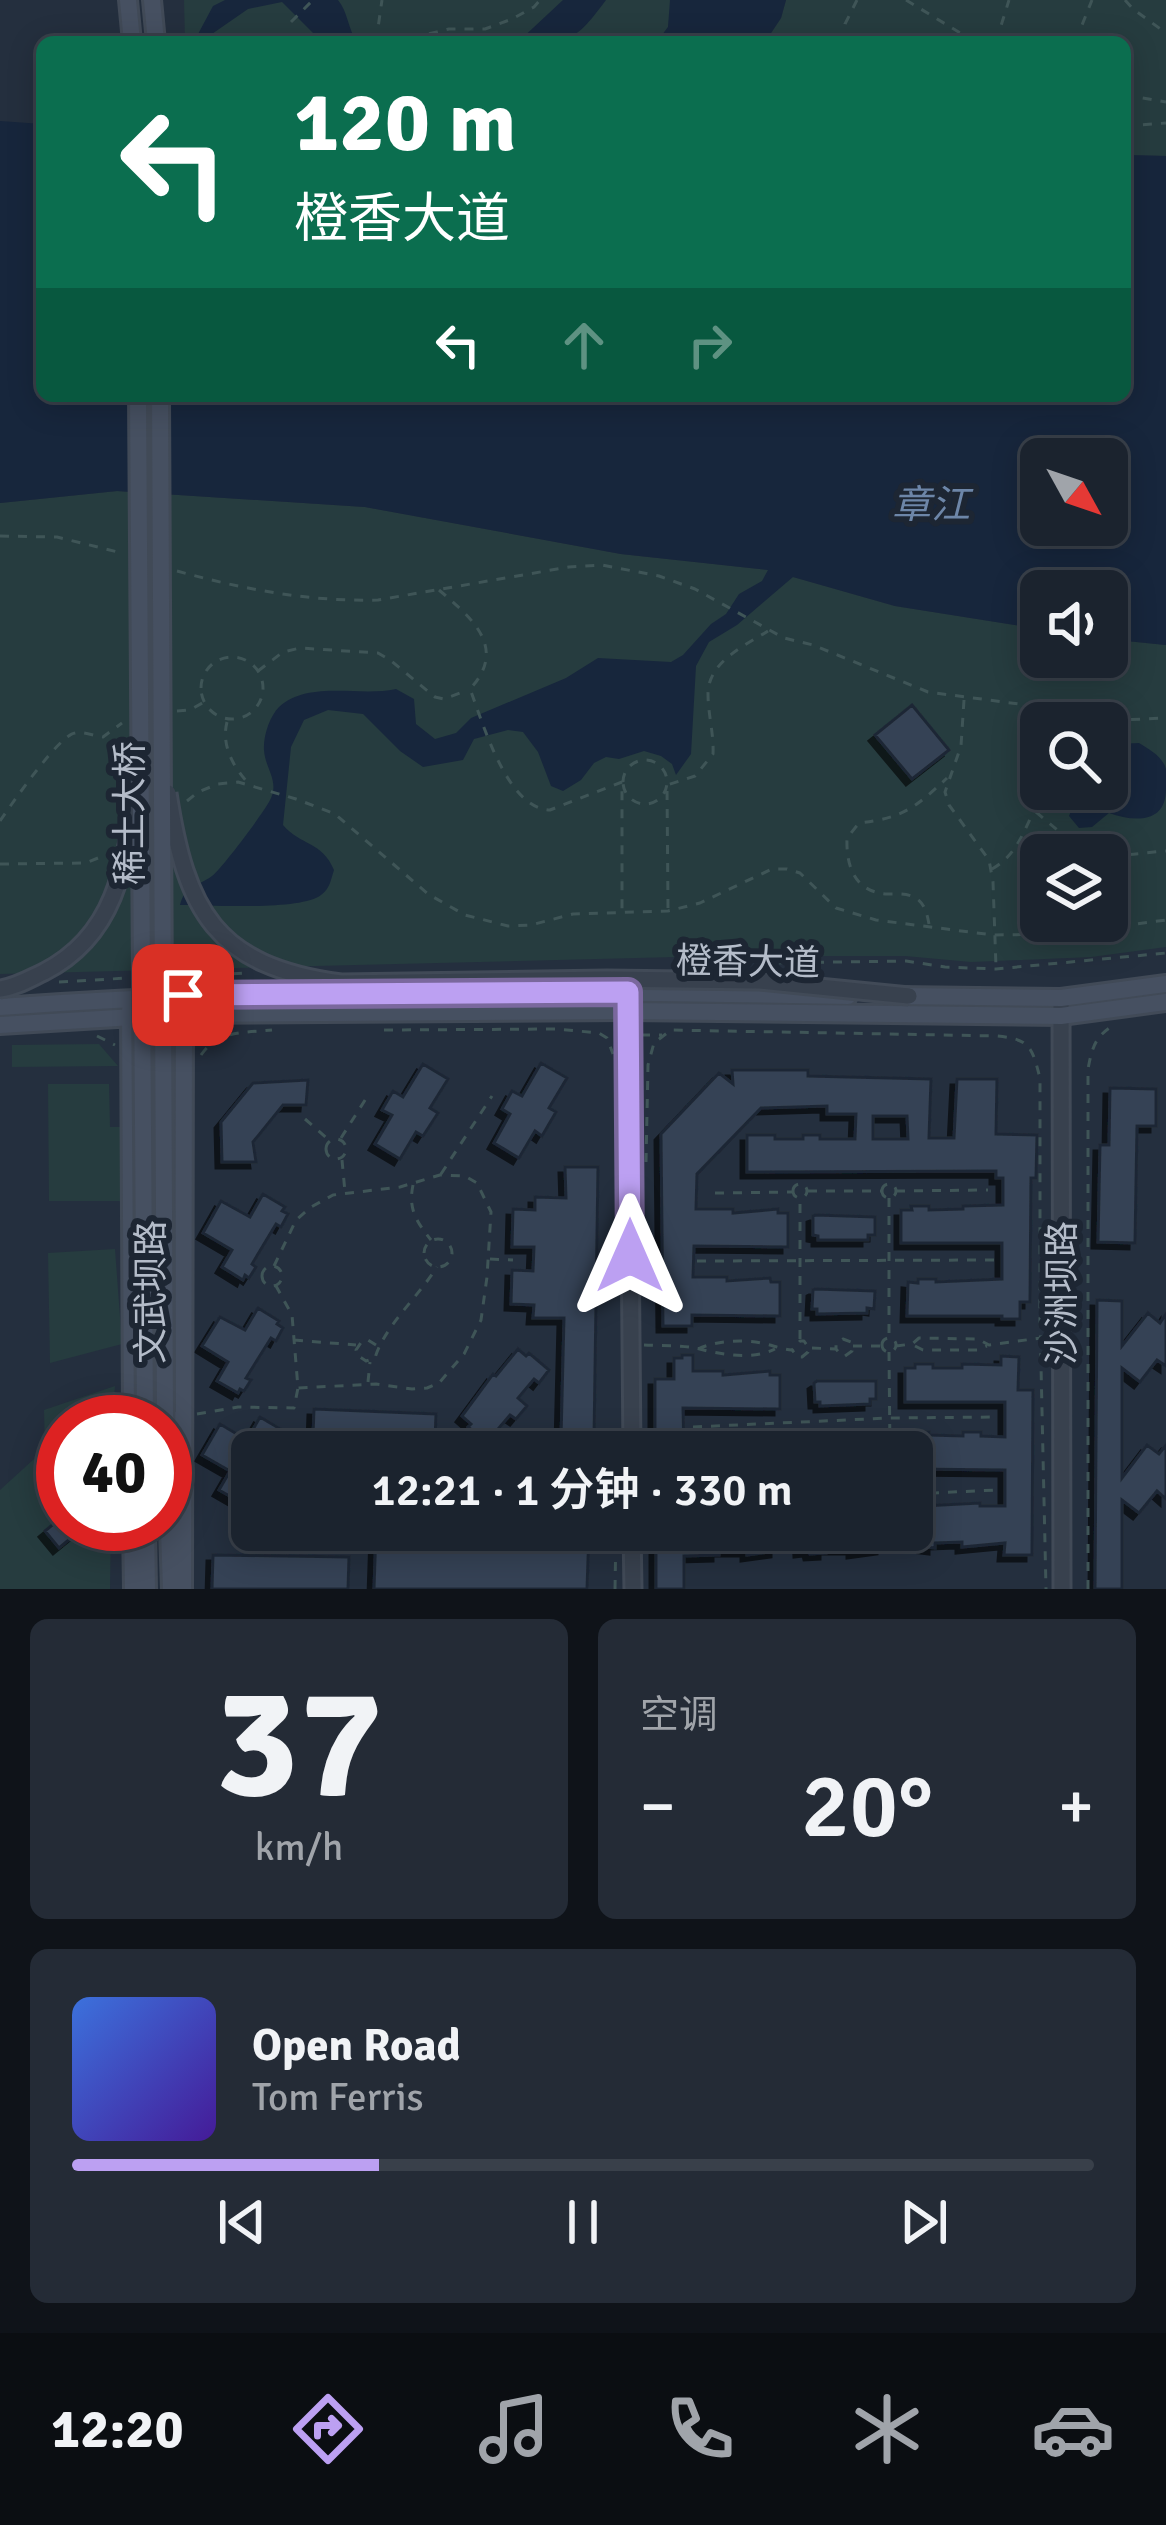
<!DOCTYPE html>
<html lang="zh">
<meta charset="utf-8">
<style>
:root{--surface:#1b232e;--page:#242b36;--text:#f1f3f6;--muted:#a0a4aa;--line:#39404a;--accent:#bca0f2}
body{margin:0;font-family:Signika,"Noto Sans SC",sans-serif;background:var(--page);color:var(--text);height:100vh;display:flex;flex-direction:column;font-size:45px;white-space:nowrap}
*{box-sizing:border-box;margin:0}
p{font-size:39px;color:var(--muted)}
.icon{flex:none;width:66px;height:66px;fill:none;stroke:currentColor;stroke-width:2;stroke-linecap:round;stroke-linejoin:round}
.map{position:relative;height:1589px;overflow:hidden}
.details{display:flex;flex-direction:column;gap:30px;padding:30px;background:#0f1319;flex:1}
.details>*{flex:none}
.hud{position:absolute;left:36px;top:36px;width:1095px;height:366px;border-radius:18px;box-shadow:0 6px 30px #0003,0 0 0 3px var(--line);background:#0b6e4f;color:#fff;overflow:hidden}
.needle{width:78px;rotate:130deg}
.tools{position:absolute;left:1020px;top:438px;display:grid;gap:24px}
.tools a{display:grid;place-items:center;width:108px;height:108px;border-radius:18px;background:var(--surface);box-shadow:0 6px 30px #0003,0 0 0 3px var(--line);font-size:60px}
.speed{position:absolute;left:36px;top:1395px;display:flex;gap:24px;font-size:60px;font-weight:700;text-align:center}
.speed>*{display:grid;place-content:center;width:156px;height:156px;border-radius:50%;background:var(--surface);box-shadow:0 6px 30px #0003,0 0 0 3px var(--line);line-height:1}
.speed .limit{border:18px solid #d22;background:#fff;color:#111}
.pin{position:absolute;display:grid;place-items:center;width:102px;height:102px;color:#fff;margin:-51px;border-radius:24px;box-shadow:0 6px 18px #0006}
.me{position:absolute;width:132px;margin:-66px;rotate:0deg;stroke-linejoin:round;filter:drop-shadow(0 0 9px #0008)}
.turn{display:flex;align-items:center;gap:42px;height:252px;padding:0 60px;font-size:54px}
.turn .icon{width:156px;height:156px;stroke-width:2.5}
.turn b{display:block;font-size:84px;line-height:102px}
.lanes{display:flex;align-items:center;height:114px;padding:0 60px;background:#0003;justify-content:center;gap:60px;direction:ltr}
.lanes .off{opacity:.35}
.big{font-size:90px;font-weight:600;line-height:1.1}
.details .widget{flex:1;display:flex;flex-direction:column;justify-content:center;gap:18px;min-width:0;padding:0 42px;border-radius:18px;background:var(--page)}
.details .dial{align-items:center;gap:0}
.dial b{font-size:156px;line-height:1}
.song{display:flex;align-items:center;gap:36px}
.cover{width:144px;height:144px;border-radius:18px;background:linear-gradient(135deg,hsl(220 70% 55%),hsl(260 70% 35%))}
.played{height:12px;border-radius:6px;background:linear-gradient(90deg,var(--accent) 30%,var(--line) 30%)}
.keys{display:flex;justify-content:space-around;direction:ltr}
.heat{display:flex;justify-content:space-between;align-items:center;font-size:66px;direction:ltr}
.details .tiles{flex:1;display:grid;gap:30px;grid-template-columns:1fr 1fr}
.widget:last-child{grid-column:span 2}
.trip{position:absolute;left:231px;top:1431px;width:702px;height:120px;border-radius:18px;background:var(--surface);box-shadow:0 6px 30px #0003,0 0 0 3px var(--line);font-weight:600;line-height:120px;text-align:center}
.tabs{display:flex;height:192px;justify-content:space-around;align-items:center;background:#0b0e12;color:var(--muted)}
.tabs .icon{width:84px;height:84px}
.tabs .active{color:var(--accent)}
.tabs b{font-size:54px;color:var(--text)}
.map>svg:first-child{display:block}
</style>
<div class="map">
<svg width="1166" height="1589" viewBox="0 0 1166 1589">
<defs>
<filter id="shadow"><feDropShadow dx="-6" dy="6" stdDeviation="0" flood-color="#0009"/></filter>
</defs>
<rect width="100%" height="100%" fill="#242f3e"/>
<!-- green -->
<path fill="#263c3f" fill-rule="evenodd" d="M184,0H672L668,27L657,42H185Z
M786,0H1166V156L1125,155V42H765L781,18Z
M117,491L365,507L621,554L769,570L895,606L1041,629V657H1107V639L1166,645V947L1091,957L971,962L905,956H716L0,974V503ZM1041,723H1107V789H1041ZM1041,855H1107V921H1041Z
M99,1044L118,1066L12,1067V1045Z
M48,1084H109L110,1127H120V1201H49Z
M115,1249L122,1344L50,1363L48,1253Z
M115,1386L112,1422H63V1524H111L110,1589H0V1490L45,1449L44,1410Z"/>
<!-- water -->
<path fill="#17263c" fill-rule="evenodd" d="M225,0H338C348,12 348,29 357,42H322L282,2L248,9L209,36H197L213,6Z
M563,0H606C574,43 571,42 518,42Z
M670,0H786L781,18L765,42H657L668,27Z
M0,121L42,124V396H1125V155L1166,156V645L1107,639V591H1041V629L895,606L793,577L737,625L709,642L696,666L691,754L676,775L672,764L661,756L644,751L619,759L606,757L594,763L581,780L563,791L551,786L538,752L523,732L508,730L474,739L463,760L423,767L400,751L363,714L328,710L304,720L291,747L283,825C301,846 322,841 334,870C331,879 330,889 321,895C301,911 209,905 180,905C185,885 197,887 212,876C223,867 261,816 269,802C281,782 265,769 264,750C263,736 270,716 279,707C309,680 360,697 396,689L414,699L416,724L435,739L456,733L471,718L566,678L598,658L671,662L683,655L711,624L726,614L739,594L762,581L768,570L621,554L365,507L117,491L0,503ZM1041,459H1107V525H1041Z
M1139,743C1149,749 1163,757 1166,769C1166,776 1166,782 1166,789C1166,824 1134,822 1109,813L1092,827L1079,828L1069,816C1077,797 1086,789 1107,789V754L1117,744Z"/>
<!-- building -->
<path fill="#364354" stroke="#1f2835" stroke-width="3" fill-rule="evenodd" filter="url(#shadow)" d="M912,705L949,750L912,779L875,735Z
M541,1063L567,1078L549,1108L556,1112L542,1136L535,1131L519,1158L494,1143L510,1114L502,1109L512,1091L522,1096Z
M423,1064L448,1079L430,1108L438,1113L423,1136L416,1132L400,1159L375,1144L392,1115L382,1110L393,1091L403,1097Z
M732,1070H808V1076L931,1079L929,1138H954L957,1079H997L996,1134L1037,1135L1036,1178H1031L1030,1302H1020V1319H1002V1316H907L908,1282L918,1283V1279H936V1282L1002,1279V1243H901V1210H912L911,1206H929V1210L963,1209V1206L1003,1205V1178H996V1171L747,1172V1135H775V1139H803V1135H820V1139H855L856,1114H827V1106L761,1108L697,1174L696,1209H733V1213L778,1209V1213H788V1247L694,1246L693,1277H727V1281L770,1278L771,1282H780V1316L692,1315V1326H663L661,1134L719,1073L733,1084ZM873,1116H907L908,1139H873Z
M308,1080L306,1105H283L253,1142L256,1162H222L221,1122L253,1083Z
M1110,1088L1156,1089V1126H1137L1135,1243L1098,1242L1100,1145H1109Z
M565,1167H598L594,1439H561L564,1318H533L534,1305L511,1304L512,1270L533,1271L534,1247H512L513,1209L535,1210V1197L566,1198Z
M263,1194L285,1207L282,1211L288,1214L281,1227L276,1224L252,1264L256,1267L249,1278L245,1275L243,1280L222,1267L232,1250L203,1233L221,1201L250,1217Z
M816,1215L875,1217V1235H868V1240H818V1236L813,1235V1216Z
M815,1289L875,1291L874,1309L867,1308V1313L817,1314V1309H812L813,1290Z
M1097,1300L1122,1301V1346L1148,1313L1160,1323L1166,1314V1366L1157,1360L1140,1382L1122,1368V1478L1147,1445L1159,1454L1166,1445V1499L1157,1491L1139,1513L1122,1500V1589H1095Z
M258,1308L279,1321L277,1324L283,1328L276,1341L271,1338L246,1378L251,1380L244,1391L240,1389L238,1393L217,1381L228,1362L202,1346L220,1317L245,1330Z
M518,1349L526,1356L529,1353L549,1370L539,1383L534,1379L518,1398L527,1406L516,1419L510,1415L487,1442L468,1427L471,1424L462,1416L493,1374L496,1376Z
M682,1355H693V1371H723V1375L770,1371V1375H780V1409L683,1408L684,1452H655V1379H674V1358H682Z
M1001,1356L1019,1357L1018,1390H1033L1032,1555H1004L1005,1543L962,1547V1542L935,1543V1548L909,1545L912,1512L924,1511L923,1506L980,1503V1506H1005V1470L912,1469V1452H901V1436H911V1432H929V1435L963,1436V1432H981V1436L1005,1437V1402H905V1368H915V1364H933V1368H962V1364L1001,1365Z
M817,1381H876V1399H870V1404L820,1406V1402H815L814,1383Z
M314,1409L436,1414L435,1440L415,1439V1443H407L406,1452H387L388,1441H353L352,1452H332L333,1440H326V1436H313Z
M260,1417L282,1430L280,1434L286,1437L278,1450L273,1447L270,1452H252V1462L248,1469L252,1471V1492L247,1500L243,1498L240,1502L219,1490L230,1471L202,1455L220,1424L247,1440Z
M63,1516V1524H88L59,1548L45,1531Z
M376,1530H589L587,1589H374Z
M656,1530H777V1551L747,1555V1550H719V1555L684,1556V1589H656Z
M799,1530H883V1548L853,1552V1548H826V1553L810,1554L809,1550L800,1551Z
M213,1555L349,1557L348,1589H212Z"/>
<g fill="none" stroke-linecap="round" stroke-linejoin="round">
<!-- tertiary casing -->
<g stroke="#414a57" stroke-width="21">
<path id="tertiary" d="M1061,998L1062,1589
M628,1001L632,1452
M632,1530L633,1589"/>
</g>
<!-- secondary casing -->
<g stroke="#414a57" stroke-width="22">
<path id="secondary" d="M128,0L132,42
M152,0L156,42
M898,996L1061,998L1166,984
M0,1007C282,986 566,991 848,996
M130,1010L132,1422
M0,1025L184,1014L628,1011L1061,1016L1166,1002
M165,1412L171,1589
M132,1524L133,1589
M146,1524L147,1589
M183,1589L184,1008"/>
</g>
<!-- path -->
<path stroke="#3f5557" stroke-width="3" stroke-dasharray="9 9" stroke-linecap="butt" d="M906,0L975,42
M1125,0L1133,9L1166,33
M291,22L313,0
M376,42L382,0
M394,42L449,29H485L512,19L534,7L540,0
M843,42L845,24L857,0
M996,42L1009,0
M1078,42L1080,30L1092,0
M1125,95L1166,102
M1125,126L1166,123
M0,536L57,537L122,553
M177,571C242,589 310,602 378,600L569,567L602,565L659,576L695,589L784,638L813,645L928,692L1034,706L1062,705L1100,721L1166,718
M439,590C472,618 508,648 470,689C483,723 507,809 550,810L622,782V910
M201 688a31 31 0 1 1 62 0a31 31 0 1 1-62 0Z
M258,671L283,652L300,648L378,653L390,660L435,697L444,699L468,690
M964,700L961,746L945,792L949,805L989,860L993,882L996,967
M177,711L190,710L204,702
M227,722C221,745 233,767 249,784
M623 782a22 22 0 1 1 44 0a22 22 0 1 1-44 0Z
M187,801L198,792L218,784L238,782L296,799L335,814L428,894L465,915L508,926L531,925L573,914L668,911L700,903L772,869H787L800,873L836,908L876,920L993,935L1060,934L1166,920
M1036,812L1082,851C1110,859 1138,853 1166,851
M0,821C11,805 59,735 75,733C82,731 95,736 103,737L122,723
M0,864L86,863L110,853
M992,869C1025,851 1027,812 1048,789
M668,908L667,785L695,776L713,754C714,734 708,714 708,694C708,662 744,646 768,631
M929,924C927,914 925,904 916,898C907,893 897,894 887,894C855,892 846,867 847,838L859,823C903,818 915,808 947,778
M689,964L906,961L945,967L996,969L1166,953
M179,976L248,973
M59,982L128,978
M384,1030L557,1029L599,1033L607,1038L613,1054
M641,1035H662
M97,1036L115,1045
M201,1055C218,1030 244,1033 272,1030
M305,1119L329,1140
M341,1138L367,1097
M326 1149a10 10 0 1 1 20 0a10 10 0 1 1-20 0Z
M342,1160L345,1192
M646,1162L648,1065L654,1043L671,1030L997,1036C1031,1039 1032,1048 1040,1078V1321L1046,1589
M441,1174L492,1096
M882 1191a7 7 0 1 1 14 0a7 7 0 1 1-14 0Z
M793 1191a7 7 0 1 1 14 0a7 7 0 1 1-14 0Z
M413,1185C408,1209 416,1221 431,1240
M808,1191H882
M896,1191L988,1190
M715,1193L793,1192
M889,1198V1337
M424 1253a14 14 0 1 1 28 0a14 14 0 1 1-28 0Z
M490,1259L513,1260
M697,1261L995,1260
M262 1276a10 10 0 1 1 20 0a10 10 0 1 1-20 0Z
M274,1266L296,1220L311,1207L333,1195L400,1187L440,1175L465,1176L477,1183L491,1212L487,1277L481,1320L464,1354L439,1383L427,1388L412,1389L376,1384L298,1388
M882 1345a7 7 0 1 1 14 0a7 7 0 1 1-14 0Z
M800,1339V1198
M294,1340L356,1345
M376,1345L368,1340L362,1341L356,1350L357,1355L366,1361L375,1358C384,1327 418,1297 437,1267
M644,1345C661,1346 679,1345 695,1348C720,1354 750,1361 775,1349
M853,1346H880
M896,1346L912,1344L919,1338L978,1339L989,1345L1048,1337
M915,1346L923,1350H978L987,1346
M812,1348L836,1349L841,1355L845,1356L852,1351L851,1342L843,1339L836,1344V1349
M698,1349C715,1341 742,1339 761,1343C772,1345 781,1349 792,1350L798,1357H802L808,1352L809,1348L804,1341H800L792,1350
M889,1352L890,1452
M368,1382L370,1362
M197,1414L238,1407L294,1408L298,1388L292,1315L276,1286
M693,1427L889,1418L995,1417
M912,1494L996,1490
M615,1589L616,1530
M1088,1589V1069C1092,1048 1095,1036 1114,1025"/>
<!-- tertiary -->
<use href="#tertiary" stroke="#38414e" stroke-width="15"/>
<!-- secondary -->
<use href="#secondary" stroke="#465061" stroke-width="16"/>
<!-- tertiary-bridge casing -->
<g stroke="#414a57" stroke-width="21" stroke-linecap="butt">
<path id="tertiary-bridge" d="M168,793C186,911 215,966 341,983L607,979L760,981L909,996
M0,989C16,987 29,979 44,972C116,935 125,866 135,794"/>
</g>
<!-- secondary-bridge casing -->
<g stroke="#414a57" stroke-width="22" stroke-linecap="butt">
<path id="secondary-bridge" d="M138,396L145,1416
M160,396L165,1412"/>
</g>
<!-- tertiary-bridge -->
<use href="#tertiary-bridge" stroke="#38414e" stroke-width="15"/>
<!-- secondary-bridge -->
<use href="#secondary-bridge" stroke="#465061" stroke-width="16"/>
</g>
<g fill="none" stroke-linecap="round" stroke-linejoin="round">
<!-- route casing -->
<g stroke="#7a689d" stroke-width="30">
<path id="route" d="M183,995L628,992L630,1256"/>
</g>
<!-- route -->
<use href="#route" stroke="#bca0f2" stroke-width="21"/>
</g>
<g text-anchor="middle" stroke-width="12" stroke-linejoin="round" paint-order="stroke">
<!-- street labels -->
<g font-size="36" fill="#b4bcc9" stroke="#1d2633">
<text transform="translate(129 813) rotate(-90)" y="13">稀土大桥</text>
<text transform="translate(748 961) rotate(1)" y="13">橙香大道</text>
<text transform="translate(150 1292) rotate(-90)" y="13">文武坝路</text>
<text transform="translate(1061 1293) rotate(-90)" y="13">沙洲坝路</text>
</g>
<!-- water labels -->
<g font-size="39" font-style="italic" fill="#6d86a8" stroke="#1d2633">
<text x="931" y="518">章江</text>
</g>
</g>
</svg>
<div class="tools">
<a><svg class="needle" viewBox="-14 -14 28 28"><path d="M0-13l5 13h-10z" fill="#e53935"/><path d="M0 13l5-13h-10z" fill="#a0a4aa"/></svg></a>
<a><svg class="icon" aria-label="sound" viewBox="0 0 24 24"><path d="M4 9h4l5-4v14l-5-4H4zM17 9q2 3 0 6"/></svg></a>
<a><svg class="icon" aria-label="search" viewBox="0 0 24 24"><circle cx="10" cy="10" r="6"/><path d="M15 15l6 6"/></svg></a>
<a><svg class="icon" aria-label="layers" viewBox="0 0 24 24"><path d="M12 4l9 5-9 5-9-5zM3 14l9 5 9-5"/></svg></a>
</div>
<div class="speed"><div class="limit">40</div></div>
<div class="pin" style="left:183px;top:995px;background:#d93025"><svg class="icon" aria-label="arrive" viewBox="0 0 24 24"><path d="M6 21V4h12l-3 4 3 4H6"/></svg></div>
<svg class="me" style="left:630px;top:1256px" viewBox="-20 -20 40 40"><path d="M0-17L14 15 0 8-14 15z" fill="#bca0f2" stroke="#fff" stroke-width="4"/></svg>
<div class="trip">12:21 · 1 分钟 · 330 m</div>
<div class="hud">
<div class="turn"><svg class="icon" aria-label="left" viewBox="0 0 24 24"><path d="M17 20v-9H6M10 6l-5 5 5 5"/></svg><div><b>120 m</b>橙香大道</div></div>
<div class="lanes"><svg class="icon" aria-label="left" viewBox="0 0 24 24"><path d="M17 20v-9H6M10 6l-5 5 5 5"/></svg><svg class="icon off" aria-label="ahead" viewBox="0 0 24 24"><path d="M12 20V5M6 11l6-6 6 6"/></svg><svg class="icon off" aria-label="right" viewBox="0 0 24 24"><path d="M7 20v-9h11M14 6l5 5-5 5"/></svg></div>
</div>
</div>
<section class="details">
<div class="tiles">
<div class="widget dial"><b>37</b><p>km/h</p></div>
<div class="widget"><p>空调</p>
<div class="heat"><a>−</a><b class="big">20°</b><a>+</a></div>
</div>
<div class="widget">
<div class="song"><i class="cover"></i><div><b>Open Road</b><p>Tom Ferris</p></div></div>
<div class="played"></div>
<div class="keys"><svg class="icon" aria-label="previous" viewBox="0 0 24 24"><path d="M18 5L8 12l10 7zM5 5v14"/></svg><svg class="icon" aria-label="pause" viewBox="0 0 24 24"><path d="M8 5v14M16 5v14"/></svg><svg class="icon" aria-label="next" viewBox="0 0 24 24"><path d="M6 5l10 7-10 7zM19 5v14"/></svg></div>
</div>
</div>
</section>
<nav class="tabs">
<b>12:20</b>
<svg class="icon active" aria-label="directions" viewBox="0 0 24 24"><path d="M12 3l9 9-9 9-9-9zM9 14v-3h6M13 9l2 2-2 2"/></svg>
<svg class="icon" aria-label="music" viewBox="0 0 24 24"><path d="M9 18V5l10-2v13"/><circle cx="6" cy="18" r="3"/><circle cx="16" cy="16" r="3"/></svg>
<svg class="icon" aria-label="phone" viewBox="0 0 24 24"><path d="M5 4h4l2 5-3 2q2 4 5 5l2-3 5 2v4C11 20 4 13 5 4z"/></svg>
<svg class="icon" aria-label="climate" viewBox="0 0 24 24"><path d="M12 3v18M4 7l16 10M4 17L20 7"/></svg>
<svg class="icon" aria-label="car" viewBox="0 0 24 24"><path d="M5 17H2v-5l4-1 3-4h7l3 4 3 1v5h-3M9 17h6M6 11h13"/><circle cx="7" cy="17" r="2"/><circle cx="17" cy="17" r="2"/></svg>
</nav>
